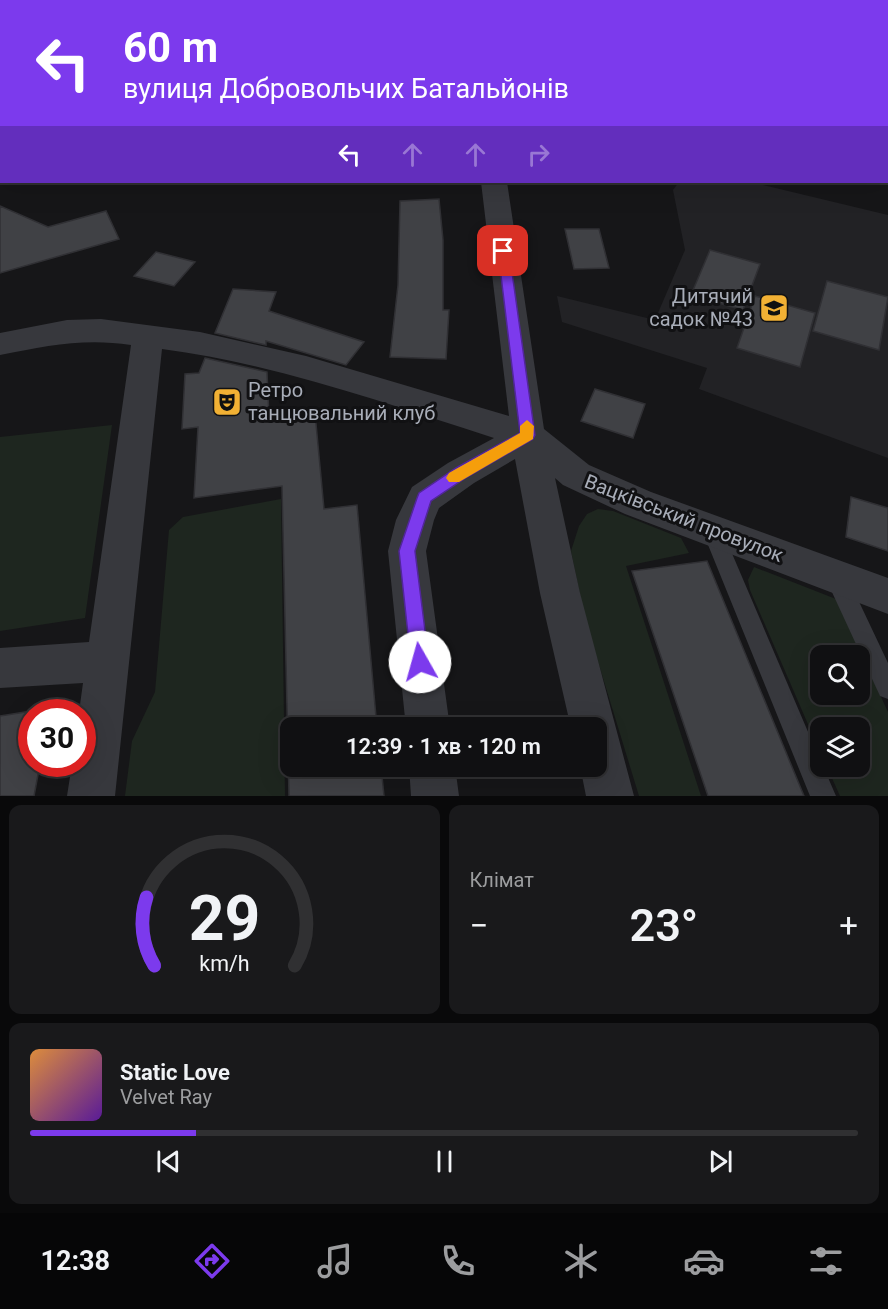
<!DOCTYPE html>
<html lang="uk">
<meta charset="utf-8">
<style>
:root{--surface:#101012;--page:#19191b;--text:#f1f3f6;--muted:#9c9d9f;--line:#303032;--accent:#7c3aed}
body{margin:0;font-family:Roboto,sans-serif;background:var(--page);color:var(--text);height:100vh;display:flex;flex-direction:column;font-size:22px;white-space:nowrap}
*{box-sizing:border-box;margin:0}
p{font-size:20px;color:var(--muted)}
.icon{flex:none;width:33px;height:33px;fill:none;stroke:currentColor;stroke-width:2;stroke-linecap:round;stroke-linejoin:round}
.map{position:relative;height:796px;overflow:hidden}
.drawer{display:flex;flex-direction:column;gap:9px;padding:9px;background:#09090a;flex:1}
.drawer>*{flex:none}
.guide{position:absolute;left:0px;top:0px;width:888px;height:183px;box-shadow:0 6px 24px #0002,0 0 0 2px var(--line);background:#7c3aed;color:#fff;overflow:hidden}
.tools{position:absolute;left:810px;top:645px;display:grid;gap:12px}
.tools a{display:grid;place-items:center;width:60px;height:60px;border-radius:12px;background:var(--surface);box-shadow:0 6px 24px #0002,0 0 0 2px var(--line);font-size:30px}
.speed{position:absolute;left:18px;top:699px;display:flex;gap:12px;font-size:30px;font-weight:700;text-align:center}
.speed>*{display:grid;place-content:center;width:78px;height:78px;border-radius:50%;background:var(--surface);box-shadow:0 6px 24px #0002,0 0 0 2px var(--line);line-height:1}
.speed .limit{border:9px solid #d22;background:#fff;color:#111}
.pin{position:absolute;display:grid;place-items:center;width:51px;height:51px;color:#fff;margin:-26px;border-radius:12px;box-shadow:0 3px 9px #0006}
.me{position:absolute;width:66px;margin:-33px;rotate:353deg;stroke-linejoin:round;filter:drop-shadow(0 0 4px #0008)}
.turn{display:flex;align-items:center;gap:21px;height:126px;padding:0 24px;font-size:27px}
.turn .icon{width:78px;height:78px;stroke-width:2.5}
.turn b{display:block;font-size:42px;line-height:51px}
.lanes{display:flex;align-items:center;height:57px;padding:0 24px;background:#0003;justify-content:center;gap:30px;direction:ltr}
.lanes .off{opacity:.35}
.big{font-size:45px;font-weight:600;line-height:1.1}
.drawer .card{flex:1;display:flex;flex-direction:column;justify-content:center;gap:9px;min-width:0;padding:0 21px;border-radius:12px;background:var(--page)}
.drawer .dial{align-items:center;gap:0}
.dial svg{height:156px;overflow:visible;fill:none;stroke:var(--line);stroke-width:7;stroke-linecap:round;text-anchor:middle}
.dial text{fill:var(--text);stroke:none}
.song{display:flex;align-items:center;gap:18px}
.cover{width:72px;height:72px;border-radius:9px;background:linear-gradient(135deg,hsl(30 70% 55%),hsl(270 70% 35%))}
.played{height:6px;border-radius:3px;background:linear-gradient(90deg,var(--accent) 20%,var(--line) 20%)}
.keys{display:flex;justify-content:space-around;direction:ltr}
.heat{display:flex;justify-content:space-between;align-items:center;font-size:33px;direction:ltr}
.drawer .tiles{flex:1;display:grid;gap:9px;grid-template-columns:1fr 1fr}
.card:last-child{grid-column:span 2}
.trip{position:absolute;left:280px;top:717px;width:327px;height:60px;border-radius:12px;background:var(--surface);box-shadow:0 6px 24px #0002,0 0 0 2px var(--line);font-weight:600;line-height:60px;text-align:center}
.tabs{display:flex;height:96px;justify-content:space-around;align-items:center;background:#060607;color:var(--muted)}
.tabs .icon{width:42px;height:42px}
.tabs .current{color:var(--accent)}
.tabs b{font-size:27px;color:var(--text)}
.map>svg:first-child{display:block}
</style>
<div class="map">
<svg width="888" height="796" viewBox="0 0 888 796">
<rect width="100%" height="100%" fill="#161618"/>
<!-- built -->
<path fill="#222225" d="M679,182H751L888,215V458L699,389L707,368L562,322L557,296L655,320L685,250L673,190Z"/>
<!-- green -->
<path fill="#1e261f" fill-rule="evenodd" d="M112,425L85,618L0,631V437Z
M281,499L285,796H125L132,741L155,692L169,530L183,517Z
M598,509L613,511L681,538L689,553L626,566L701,796H639L585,619L571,551L579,526L587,514Z
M754,567L836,599L888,712V796H840L827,767L860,766V728H820V752L750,590L748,580ZM820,656H860V694H820Z"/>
<!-- building -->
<path fill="#404145" stroke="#303034" stroke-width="1.5" d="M439,199L443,240V310H449L446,359L390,357L398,285L400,201Z
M0,206L48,227L106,211L119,239L0,273Z
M565,229H599L609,268L574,269Z
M710,250L760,264L743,310L691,295Z
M156,252L195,262L174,286L134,276Z
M827,281L888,297L879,350L813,331Z
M233,289L276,292L269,311L364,342L346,365L266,341V345L215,333Z
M755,296L815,313L800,367L737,348Z
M205,358L267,372L269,418L315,413L324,509L357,505L377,728H291V766H381L384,796H289L282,486L194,498L198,427L182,429L185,374L199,373Z
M595,389L645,404L633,438L581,421Z
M851,497L888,508V551L846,537Z
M707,561L804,796H708L632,571Z
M32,711V764H40L34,796H0V716Z"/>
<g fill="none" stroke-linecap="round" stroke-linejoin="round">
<!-- lane -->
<path fill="#37383d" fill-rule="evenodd" d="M886,55H888V61H886Z
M712,521L719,524L722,530L820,760V766H823L836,796H810L702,530L705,524Z
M836,568L844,570L888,663V699L880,696L825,577L828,570Z"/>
<!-- street -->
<path fill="#37383d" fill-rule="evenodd" d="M460,0H478L479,2H460Z
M886,126H888V140H886Z
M481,182H507L544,429L589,465L651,492L888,578V614L625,514L563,485L555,478L580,593L634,796H586L580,766H597V728H571L540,593L515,459L474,483L439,508L434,520L426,551L450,728H406L388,551L396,520L412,487L448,463L494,438C385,403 276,364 162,349L115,796H67L72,764H82V712H79L83,683L0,688V648L89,642L131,345C83,338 47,346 0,355V333L67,320L101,319L200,332L306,356L509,416Z
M409,766H455L459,796H411Z"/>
</g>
<!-- route -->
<path fill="#7c3aed" stroke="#51269a" stroke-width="1.5" d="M503,247L509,251L535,435L533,439L467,477L431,501L415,551L429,662L426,667L420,670L414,667L411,662L399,551L417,498L419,493L456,468L520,433L498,251Z"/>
<!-- slow -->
<path fill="#f59e0b" d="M527,420L534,426L533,439L459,482H449L446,478L449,473L520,433V426Z"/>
<!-- icons -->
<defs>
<g id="school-square" transform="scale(1.5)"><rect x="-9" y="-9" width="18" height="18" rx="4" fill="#f2b134" stroke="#111113"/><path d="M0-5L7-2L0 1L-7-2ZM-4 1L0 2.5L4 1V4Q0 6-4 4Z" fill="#111"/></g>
<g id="theatre-square" transform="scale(1.5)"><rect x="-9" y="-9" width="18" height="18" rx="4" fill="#f2b134" stroke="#111113"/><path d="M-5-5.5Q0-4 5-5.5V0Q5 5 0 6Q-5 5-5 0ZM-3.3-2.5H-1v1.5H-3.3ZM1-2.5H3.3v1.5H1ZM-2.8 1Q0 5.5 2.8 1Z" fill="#111"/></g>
</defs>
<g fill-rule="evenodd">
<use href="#school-square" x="774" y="308"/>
<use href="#theatre-square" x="227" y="402"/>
</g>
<g text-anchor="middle" stroke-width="6" stroke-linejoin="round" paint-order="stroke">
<!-- poi labels -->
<g font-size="20" fill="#a8adb8" stroke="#111113" text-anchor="end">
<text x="753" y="303">Дитячий<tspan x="753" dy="23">садок №43</tspan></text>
<text x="248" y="397" text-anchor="start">Ретро<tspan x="248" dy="23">танцювальний клуб</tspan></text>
</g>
<!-- street labels -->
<g font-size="20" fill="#a8adb8" stroke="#111113">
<text transform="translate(684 518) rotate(21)" y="7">Вацківський провулок</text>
</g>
</g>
</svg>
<div class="tools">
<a><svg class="icon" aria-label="search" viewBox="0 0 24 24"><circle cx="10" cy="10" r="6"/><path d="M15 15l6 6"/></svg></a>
<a><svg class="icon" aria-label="layers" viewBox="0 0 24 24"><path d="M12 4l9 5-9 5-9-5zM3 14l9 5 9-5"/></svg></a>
</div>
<div class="speed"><div class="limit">30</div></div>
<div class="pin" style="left:503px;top:251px;background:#d93025"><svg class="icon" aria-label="arrive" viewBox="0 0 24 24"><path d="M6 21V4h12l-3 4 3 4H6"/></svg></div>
<svg class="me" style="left:420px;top:662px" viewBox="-20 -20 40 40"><circle r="19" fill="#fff"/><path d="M0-13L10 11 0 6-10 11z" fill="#7c3aed"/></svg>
<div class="trip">12:39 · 1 хв · 120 m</div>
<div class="guide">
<div class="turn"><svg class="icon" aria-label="left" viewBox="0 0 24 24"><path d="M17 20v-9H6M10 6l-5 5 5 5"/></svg><div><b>60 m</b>вулиця Добровольчих Батальйонів</div></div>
<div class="lanes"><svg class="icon" aria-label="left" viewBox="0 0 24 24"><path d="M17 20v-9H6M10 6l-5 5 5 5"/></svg><svg class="icon off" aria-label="ahead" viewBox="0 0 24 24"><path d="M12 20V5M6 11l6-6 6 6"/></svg><svg class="icon off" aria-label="ahead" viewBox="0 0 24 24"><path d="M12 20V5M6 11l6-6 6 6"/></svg><svg class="icon off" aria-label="right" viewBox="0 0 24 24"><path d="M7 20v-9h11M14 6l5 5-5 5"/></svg></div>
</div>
</div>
<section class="drawer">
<div class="tiles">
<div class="card dial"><svg viewBox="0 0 100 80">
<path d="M14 69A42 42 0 1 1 86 69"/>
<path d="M14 69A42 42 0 0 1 10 34" stroke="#7c3aed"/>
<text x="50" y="56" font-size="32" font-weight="700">29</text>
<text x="50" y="72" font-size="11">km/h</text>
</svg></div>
<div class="card"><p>Клімат</p>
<div class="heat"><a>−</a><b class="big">23°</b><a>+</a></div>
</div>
<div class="card">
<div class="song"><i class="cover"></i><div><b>Static Love</b><p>Velvet Ray</p></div></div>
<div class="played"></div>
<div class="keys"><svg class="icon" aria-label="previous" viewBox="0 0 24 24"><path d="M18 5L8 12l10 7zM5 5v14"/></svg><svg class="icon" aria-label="pause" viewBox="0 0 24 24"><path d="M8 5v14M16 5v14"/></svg><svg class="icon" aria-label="next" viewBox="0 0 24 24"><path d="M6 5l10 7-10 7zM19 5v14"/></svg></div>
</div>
</div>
</section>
<nav class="tabs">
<b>12:38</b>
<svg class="icon current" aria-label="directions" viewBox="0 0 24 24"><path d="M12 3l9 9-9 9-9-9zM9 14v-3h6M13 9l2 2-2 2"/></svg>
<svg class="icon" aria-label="music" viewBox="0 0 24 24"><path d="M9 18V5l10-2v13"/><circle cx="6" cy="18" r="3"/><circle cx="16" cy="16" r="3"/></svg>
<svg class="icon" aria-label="phone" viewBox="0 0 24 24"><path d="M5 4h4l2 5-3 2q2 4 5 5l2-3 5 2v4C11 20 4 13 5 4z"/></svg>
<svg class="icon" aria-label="climate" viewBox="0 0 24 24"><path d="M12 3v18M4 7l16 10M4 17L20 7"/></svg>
<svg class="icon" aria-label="car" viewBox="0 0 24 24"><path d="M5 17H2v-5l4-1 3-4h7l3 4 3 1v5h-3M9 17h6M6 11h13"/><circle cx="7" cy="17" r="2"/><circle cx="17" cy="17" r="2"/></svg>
<svg class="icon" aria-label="filters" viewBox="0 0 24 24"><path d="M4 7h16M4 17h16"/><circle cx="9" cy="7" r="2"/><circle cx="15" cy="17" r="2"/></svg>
</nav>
